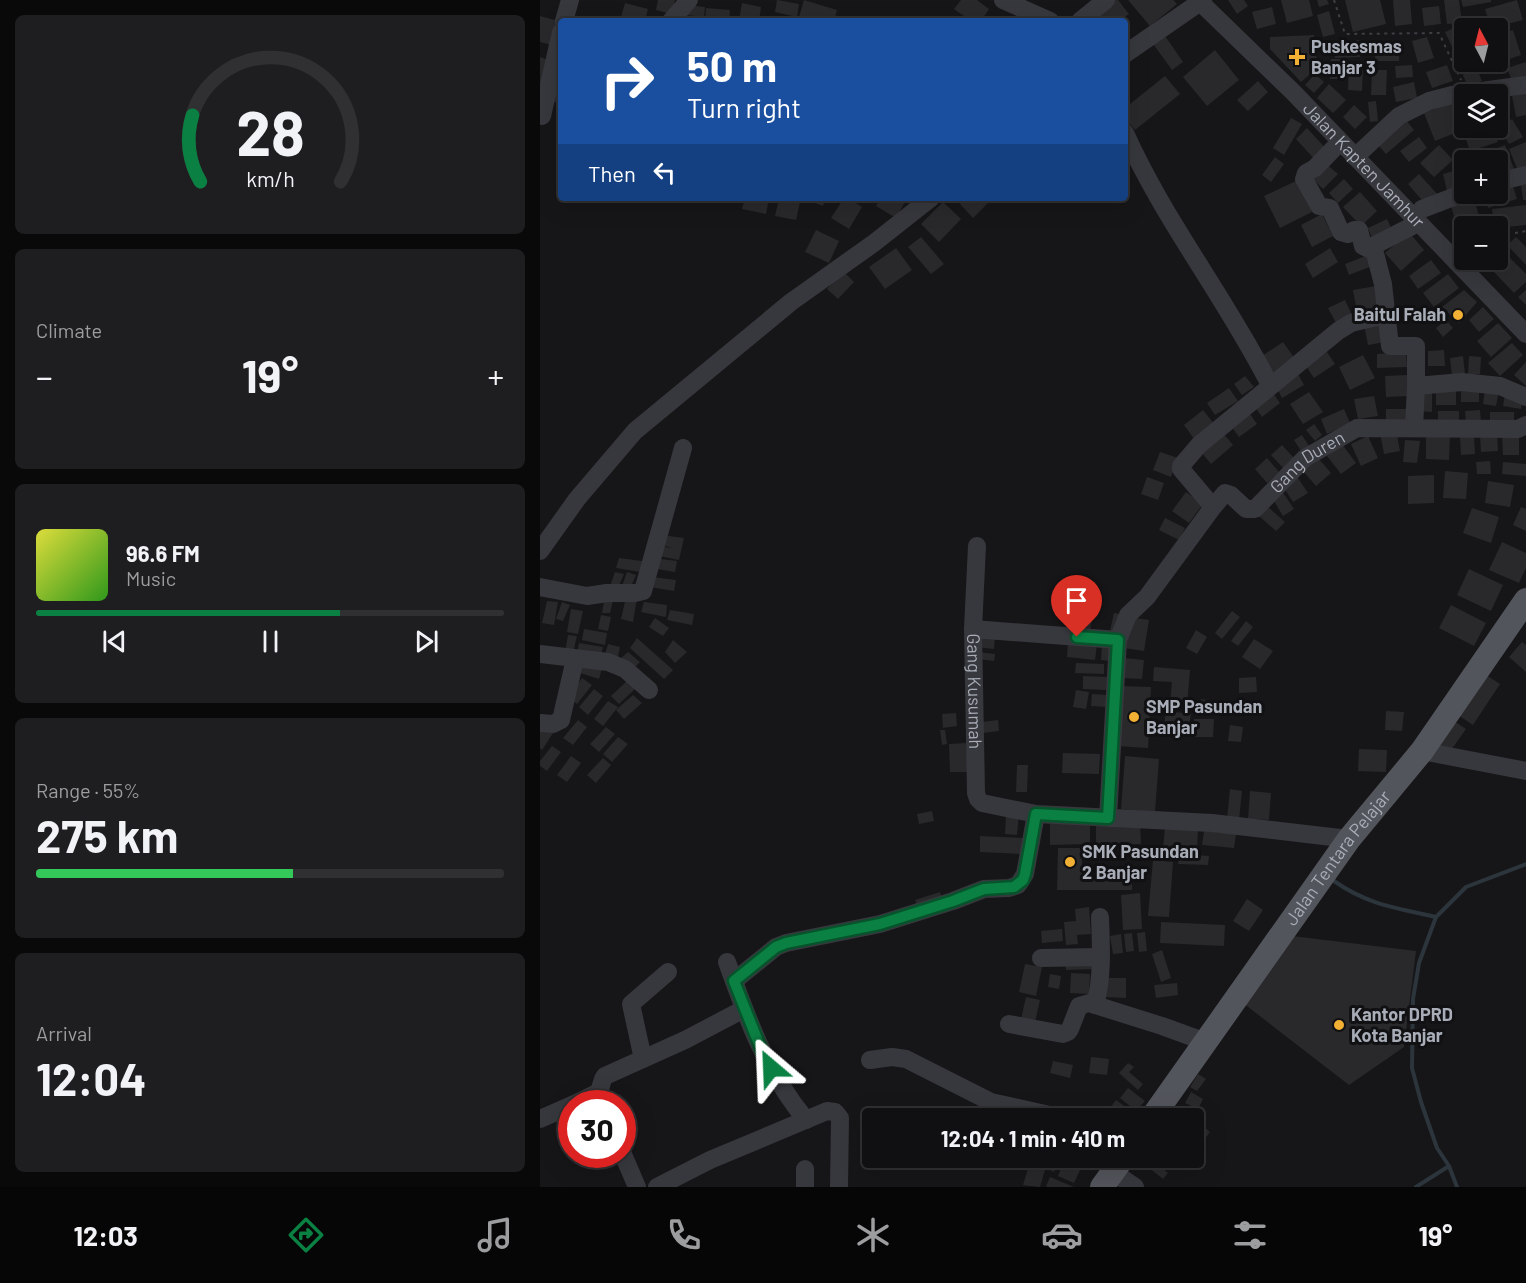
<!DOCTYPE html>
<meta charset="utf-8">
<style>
:root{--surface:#101012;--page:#1e1e20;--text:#f1f3f6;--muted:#9c9d9f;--line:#303032;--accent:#0b8043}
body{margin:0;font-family:Barlow,sans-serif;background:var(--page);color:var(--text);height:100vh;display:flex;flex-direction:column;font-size:22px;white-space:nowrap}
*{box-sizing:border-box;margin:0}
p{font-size:20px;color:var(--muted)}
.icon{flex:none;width:33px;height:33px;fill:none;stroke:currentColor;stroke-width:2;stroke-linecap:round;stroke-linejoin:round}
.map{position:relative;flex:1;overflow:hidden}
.side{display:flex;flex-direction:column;gap:15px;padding:15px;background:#09090a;width:540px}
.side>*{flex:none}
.guide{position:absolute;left:18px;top:18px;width:570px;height:183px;border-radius:6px;box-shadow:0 6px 24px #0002,0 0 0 2px var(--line);background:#1a4fa0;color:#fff;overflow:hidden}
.needle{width:39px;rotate:353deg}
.fabs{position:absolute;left:914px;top:18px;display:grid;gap:12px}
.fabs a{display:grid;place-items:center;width:54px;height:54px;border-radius:6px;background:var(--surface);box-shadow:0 6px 24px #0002,0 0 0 2px var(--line);font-size:30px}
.speed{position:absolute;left:18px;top:1090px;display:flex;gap:12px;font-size:30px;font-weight:700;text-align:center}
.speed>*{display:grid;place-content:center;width:78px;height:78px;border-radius:50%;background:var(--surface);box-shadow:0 6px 24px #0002,0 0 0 2px var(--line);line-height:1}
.speed .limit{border:9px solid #d22;background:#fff;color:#111}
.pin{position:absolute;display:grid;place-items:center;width:51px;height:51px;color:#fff;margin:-62px -26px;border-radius:50% 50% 50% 0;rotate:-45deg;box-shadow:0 0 6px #0007}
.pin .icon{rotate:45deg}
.me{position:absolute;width:66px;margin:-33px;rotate:334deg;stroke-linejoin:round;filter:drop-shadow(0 0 4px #0008)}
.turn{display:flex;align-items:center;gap:21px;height:126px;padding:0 30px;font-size:27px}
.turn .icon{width:78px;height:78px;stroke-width:2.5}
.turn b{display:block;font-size:42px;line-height:51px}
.then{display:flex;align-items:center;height:57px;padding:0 30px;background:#0003;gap:12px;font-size:22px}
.big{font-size:45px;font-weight:700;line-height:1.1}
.side .widget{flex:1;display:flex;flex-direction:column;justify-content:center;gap:9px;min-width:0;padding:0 21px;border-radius:9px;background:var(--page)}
.side .dial{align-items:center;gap:0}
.dial svg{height:156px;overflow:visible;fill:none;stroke:var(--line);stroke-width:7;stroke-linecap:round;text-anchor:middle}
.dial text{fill:var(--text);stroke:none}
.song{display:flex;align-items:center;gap:18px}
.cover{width:72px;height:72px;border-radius:9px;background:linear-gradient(135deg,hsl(60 70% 55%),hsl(110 70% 35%))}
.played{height:6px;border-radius:3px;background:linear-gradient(90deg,var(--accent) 65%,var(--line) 65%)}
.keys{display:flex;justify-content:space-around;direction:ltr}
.heat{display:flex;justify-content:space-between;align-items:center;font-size:33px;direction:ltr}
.charge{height:9px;border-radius:4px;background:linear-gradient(90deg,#34c759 55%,var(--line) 0)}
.trip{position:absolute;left:322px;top:1108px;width:342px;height:60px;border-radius:6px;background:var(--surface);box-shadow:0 6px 24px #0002,0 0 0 2px var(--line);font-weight:700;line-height:60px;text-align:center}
.tabs{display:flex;height:96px;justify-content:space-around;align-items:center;background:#060607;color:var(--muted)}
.tabs .icon{width:42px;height:42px}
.tabs .on{color:var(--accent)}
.tabs b{font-size:27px;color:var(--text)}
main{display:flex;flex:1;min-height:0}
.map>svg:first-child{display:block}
</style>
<main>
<section class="side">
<div class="widget dial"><svg viewBox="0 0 100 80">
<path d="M14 69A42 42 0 1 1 86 69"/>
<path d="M14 69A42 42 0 0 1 10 35" stroke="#0b8043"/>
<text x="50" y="56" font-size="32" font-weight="700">28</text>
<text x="50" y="72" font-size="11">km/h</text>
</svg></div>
<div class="widget"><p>Climate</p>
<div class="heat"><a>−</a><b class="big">19°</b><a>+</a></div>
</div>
<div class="widget">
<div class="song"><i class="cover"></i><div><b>96.6 FM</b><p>Music</p></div></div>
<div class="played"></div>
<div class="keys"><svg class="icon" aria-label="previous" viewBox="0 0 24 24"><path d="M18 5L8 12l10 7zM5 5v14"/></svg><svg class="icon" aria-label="pause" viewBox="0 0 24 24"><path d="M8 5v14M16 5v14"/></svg><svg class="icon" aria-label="next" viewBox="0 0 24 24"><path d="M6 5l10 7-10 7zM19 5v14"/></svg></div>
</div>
<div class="widget"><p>Range · 55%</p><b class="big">275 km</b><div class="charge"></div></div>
<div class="widget"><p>Arrival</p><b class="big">12:04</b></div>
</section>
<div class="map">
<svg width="986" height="1187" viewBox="0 0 986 1187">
<rect width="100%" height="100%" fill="#161618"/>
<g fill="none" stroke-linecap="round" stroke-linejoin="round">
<!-- stream -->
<path stroke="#2c353c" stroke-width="4" d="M794,881C828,905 857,908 896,917
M876,1187L909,1166
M917,1187L909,1166L897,1148L881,1102L872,1068L873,999L879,963L896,917L926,887L986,864"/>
</g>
<!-- building -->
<path fill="#29292c" d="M118,0H135L131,14L116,10Z
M237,0L259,4L257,17L235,12Z
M264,0L297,10L294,21H271L259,17Z
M421,0H437L449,9L441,21H431L414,9Z
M574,0H578L589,14L579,21H564L557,13Z
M588,0H633L637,4L610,26Z
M688,0H704L708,6L697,14Z
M741,0H769L773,16L747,23Z
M777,0H787L789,4L779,7Z
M805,0H840L846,24L813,32Z
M853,0H870L872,24L855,26Z
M904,0H919L922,23L907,24Z
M921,0H951V2L923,7Z
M977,0L983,20L951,28L945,9Z
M85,3L108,9L105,21H80Z
M202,3L221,7L219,21H199Z
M148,5L165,7L164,17L146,15Z
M899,6L901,24L884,26L882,8Z
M732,7L736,24L717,29L712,12Z
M166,8L190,10L189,21H165Z
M789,11L795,34L783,37L777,15Z
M0,16L19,21L12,45L0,42Z
M929,21L932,28H924V54L917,57L905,32Z
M973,30L981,55L961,62L957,49V35Z
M623,33L643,62L632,70L611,41Z
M774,35V47L771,50L782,64L761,82L730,49V37Z
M887,37L894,58L878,63L872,41Z
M819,40L820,57L795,58L794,41Z
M835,42L859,43V61H835Z
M675,50L699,80L667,106L643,77Z
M0,57L8,60L1,83H0Z
M791,59H804L803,79H790Z
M924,60L934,62L942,81L928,87L918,63Z
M939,62H955L956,65L943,71Z
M986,62V80L973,84L967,68Z
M809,64L823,65L822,91L808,90Z
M872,65L873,77L856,78L855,66Z
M907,65L913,81L892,88L886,72Z
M21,67V103L13,102Z
M832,70H847L846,95H831Z
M775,74L784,82L774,93L765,85Z
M625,76L640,94L595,130L585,118V108Z
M718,81L728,92L708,111L697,100Z
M874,82L877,98L856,102L853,87Z
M789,84L806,100L793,113L777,98Z
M963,92L969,114L957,117V94Z
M986,93V115L976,117L972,96Z
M836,101L838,121L830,122L828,102Z
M914,101L925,129L895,141L884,113Z
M814,105L827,117L815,129L803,117Z
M751,118L762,124L744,155L733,148Z
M865,119L874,130L846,154L837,144Z
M972,119L983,137L969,144L959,127Z
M767,128L788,151L776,161L756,139Z
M953,128L958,142L930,151L925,136Z
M879,137L887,148L869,162L860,151Z
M986,142V170L979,173L969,149Z
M899,145L913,160L894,177L880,163Z
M965,145L976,174L957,177V160H950L947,152Z
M735,157L744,164L731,182L722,175Z
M785,163L798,174L783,189L771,177Z
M924,168V190L908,195L903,174Z
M879,174L899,196L887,206L868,184Z
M804,179L813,189L798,203L789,193Z
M756,181L772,212L740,228L724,196Z
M972,183L977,199L948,208L944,194H957V188Z
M986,184V200H983L981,185Z
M820,192L837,211L821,226L803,207Z
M205,198H229L226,214L202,209Z
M239,198H261L256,220L235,216Z
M268,198H286L283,206L267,200Z
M304,198H308L322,207L309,229L291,218Z
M341,198H367L356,218L336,206Z
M426,198H448L451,200L433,218L420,204Z
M934,199L940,219L917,226L911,206Z
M403,202L421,219L399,242L381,224Z
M986,205V225L957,228V226H954L952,209Z
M782,214L793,236L772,247L761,225Z
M847,219L853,232L833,241L828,228Z
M276,230L299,241L289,263L265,252Z
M869,232L884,250L861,271L845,253Z
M381,237L404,264L391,274L368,247Z
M976,237L986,247V265L967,245Z
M957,244L965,253L948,269L939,260H957Z
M356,248L372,270L345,289L329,267Z
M790,248L798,262L773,278L765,264Z
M828,255L832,266L809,275L805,264Z
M969,257L986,274V282L974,293L954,272Z
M891,260L901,273L878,289L869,276Z
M303,271L314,282L298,299L287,289Z
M908,274L919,288L894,307L883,293Z
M836,286L840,308L817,312L813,290Z
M924,290L937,302L919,323L902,307Z
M986,290V305L978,297Z
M805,300L812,315L796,323L788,308Z
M943,307L954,319L939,332L929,320Z
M906,320L913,328L903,337L896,328Z
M840,321L845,342L828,345L824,325Z
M958,323L972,338L951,357L937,341Z
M743,342L755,359L730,376L719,358Z
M972,343L983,355L960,376L948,363Z
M904,350L905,366H888V351Z
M787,352L795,364L774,378L766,366Z
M866,352L867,367L837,368V354Z
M823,355L835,378L810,390L799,367Z
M923,356L925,374L912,376L910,358Z
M929,356L941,357L940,374H928Z
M986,362V386L974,375Z
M758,374L764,385L742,398L736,386Z
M868,375V396L846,397L845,376Z
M705,376L714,387L702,395L694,384Z
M689,388L698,401L675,415L667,403Z
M945,389L959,391L956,406L943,404Z
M896,390H916V405H896Z
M921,390H939V402H921Z
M879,391H892V412L878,411Z
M769,392L783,412L763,424L750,404Z
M733,393L740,403L722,417L715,407Z
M965,394L983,397L981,409L963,406Z
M834,396L838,416L818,419L814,399Z
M804,409L810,423L787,434L781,419Z
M846,409H871L870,423H846Z
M663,410L675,425L655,440L644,425Z
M940,410L941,422L926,423L925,411Z
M898,411H919V420H898Z
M950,412H974V423H950Z
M710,414L717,424L699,437L691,426Z
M774,424L782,435L775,441L766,430Z
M856,430L860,451L844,454L840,433Z
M683,433L693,445L671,464L661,452Z
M886,433L910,434L909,460L886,459Z
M957,433L958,451L941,452L940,434Z
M979,434V455H963L962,435Z
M762,435L771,449L763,454L754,440Z
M828,436L838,458L821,466L811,444Z
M934,436L935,454L921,455L920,437Z
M865,440L880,441L877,463L863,462Z
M802,444L816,463L801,474L787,456Z
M742,445L755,459L744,469L731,455Z
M620,452L638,458L631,477L613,470Z
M727,458L739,472L727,483L715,469Z
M778,458L791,473L776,486L763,471Z
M950,461L951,474H937L936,462Z
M963,462L986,464V476L962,474Z
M905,471L928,473L926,499L903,498Z
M756,475L768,493L753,502L742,485Z
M894,475V503L868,504V476Z
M607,477L624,483L618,500L601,494Z
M948,481L974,485L970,507L945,503Z
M742,491L754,509L743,516L732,498Z
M646,492L663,504L649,523L632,511Z
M727,506L745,522L736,531L719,516Z
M981,507L986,509V531L973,525Z
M932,508L959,517L951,543L923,533Z
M625,518L645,528L639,540L619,530Z
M121,535L144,538L139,560L114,555L117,546L133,548L118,544Z
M962,542L986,553V568L979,583L949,570Z
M79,558L102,561L101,572L76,568Z
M113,558L137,561L135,572L111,568Z
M929,569L963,585L951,611L917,595Z
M75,572L84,574L77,590L69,589Z
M87,572L96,575L89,591L81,589Z
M112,577L136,580L134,591L110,587Z
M65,595L74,596L70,613H62Z
M86,597L97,598L93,622L81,619Z
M7,601L18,602L14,625L2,623Z
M22,602L30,605L23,621L16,619Z
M104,602L127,605L126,617L101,612Z
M911,605L946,623L934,646L899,628Z
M31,609L43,611L38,634L27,632Z
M130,610L154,614L152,625L127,620Z
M692,611L700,617L682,639L675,633Z
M574,613L581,614L576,636L569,635Z
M61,615L71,617L68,631L58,629Z
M538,617L552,620L549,636L535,633Z
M589,617L609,620L604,651L584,648Z
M115,618L129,628L123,636L109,627Z
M706,621L713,627L698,646L691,641Z
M44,629L67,633L65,645L42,640Z
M656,630L667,637L657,654L646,648Z
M436,633L455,636L454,649L435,647Z
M28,635L37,636L33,653L25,652Z
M97,638L133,670L124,679L90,648Z
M714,639L733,651L720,669L702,657Z
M133,640L147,652L135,663L125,652Z
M528,641L557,644L555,660L527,657Z
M982,642L986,645V672L969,657Z
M39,643L63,647L60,659L37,654Z
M562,643L572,644L571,661L561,660Z
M68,644L80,647L77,661L64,658Z
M88,652L100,662L92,670L80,659Z
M438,652L455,654L454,661L437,659Z
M584,658L604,660L602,679L582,678Z
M40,661L62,668L59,679L37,672Z
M536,663L564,664V674L535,673Z
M614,667L650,670L647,706L630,705L632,682L613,681Z
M946,675L960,684L933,725L918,715Z
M543,676L568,677L567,690L543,689Z
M716,677L717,692L699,693V678Z
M42,678L52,685L37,704L28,697Z
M88,680L96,688L79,704L71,696Z
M580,686L611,687L608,748L577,746Z
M54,689L63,696L48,715L39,707Z
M536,690L549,692L546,709L533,707Z
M552,694L568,695L567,707L551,706Z
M93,695L102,703L84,719L76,710Z
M661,699L678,702L676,713L659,710Z
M68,701L78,707L63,726L54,719Z
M626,711L651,714L647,737L623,734Z
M846,711L864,712L862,731L845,730Z
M416,713L417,726L403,728L402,714Z
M654,719H674L673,737H654Z
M38,720L47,727L33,745L23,738Z
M458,720L459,731L443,733L441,722Z
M914,721L926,729L909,753L897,745Z
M5,724L15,730L2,750L0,748V732Z
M690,725L703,727L701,742L688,741Z
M66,727L75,734L59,752L50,744Z
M400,730H405L407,744L402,745Z
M78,737L88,744L72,762L63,754Z
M426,743L428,772H410L409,744Z
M12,746L21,752L7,771L0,766V761Z
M819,749L847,750L846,772L818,771Z
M523,753L560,754L559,774L522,773Z
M31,756L41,763L27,782L17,775Z
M585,756L619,759L615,812L581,809Z
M63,758L71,765L56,783L47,775Z
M477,765H488L487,792H476Z
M690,789L702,791L699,820L687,819Z
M710,791L731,793L729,820L708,819Z
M392,811L394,821L379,824L377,814Z
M466,814H479L477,835L465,834Z
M510,820H550V844L510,845Z
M600,821L601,844L556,845V822Z
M625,827L658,829L657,851L623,849Z
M664,831L696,834L694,848L662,845Z
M440,836L483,838V854L440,852Z
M518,848H542V875H592V890H517Z
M639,854L669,856L668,865L638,864Z
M613,860L633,862L629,917L608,916Z
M400,892L402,899L378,907L375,900Z
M600,893L602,929L583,930L581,895Z
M707,899L723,910L709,931L693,921Z
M549,907L551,934L537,935L538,944L526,945L524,922L536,921L535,909Z
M621,922L685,925L684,946L620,943Z
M522,929L523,941L502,943L501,931Z
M605,932L607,951L599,952L597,933Z
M592,933L594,951L586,952L584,934Z
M581,934L583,953L573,954L570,936Z
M752,936L876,951L864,1047L809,1085L703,1003Z
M622,950L631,978L621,982L612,954Z
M555,961V969L526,970L525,962Z
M485,964L502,967L496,996L479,992Z
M531,973L550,974L549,994L530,993Z
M510,974L521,976L519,989L508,987Z
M565,978H586V998L564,997Z
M637,983L638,995L616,998L614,985Z
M486,997L500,1000L495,1022L481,1019Z
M551,1057L569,1059L567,1075L549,1073Z
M513,1061L533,1065L530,1078L510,1073Z
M588,1063L594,1067L589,1072L603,1084L598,1090L579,1073Z
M658,1074L666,1079L657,1091L650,1087Z
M588,1088L605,1101L596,1111L580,1098Z
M651,1092L663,1099L658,1109L645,1103Z
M576,1100L597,1115L595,1119H586L570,1108Z
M643,1109L670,1132L664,1140L654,1132V1119H639L636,1116Z
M552,1111L562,1119H548L546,1117Z
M495,1158H508L505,1166L494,1162Z
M510,1158L521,1159L514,1172L505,1168Z
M524,1161L541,1168L534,1183L518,1176Z
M613,1161L628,1173L623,1179L608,1167Z
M489,1165L505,1170L500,1187L483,1185Z
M510,1177L534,1187H508L506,1186Z"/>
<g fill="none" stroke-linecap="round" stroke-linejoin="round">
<!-- path -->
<path stroke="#3d3f44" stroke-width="2" stroke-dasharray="3 4.5" stroke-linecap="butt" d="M794,0L805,34L899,33L921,80
M975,233L986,231"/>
<!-- minor -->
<g stroke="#37383d" stroke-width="18">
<path d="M463,0L510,21"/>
<path id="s1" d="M658,0L753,92L986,334"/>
<path d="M24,21L30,0"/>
<path d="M131,21L149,0"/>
<path d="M540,21L566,0"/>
<path d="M585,54L663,0"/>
<path d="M2,116L21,32"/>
<path d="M585,133C625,222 686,298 730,385"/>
<path d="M800,142L775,168L766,173L764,179L779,206L790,208L801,232L808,234L814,230H819L823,246L829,249L833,246L843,284L850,346H876V386"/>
<path d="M815,157L859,116L889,101L912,95L986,85"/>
<path d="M957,182L986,175"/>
<path d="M882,209L924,193"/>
<path d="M833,246L878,223"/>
<path d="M874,428L876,386L922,382L960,386L986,397"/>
<path d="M673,507L641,469V466L659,445L798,331L811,323L845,315"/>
<path d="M0,551L37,499L95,431L251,302L334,243L391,198"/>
<path d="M0,587L47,596L67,593H95L103,591L143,448"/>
<path d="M433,629L437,546"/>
<path id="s2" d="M578,640L588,615L607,597L673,507L685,493L691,495L706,509H715L765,458L817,428L978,429L986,425"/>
<path d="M0,654L68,662L85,669L109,690"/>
<path d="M0,723L13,724L21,720L35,659"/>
<path d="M882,751L986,771"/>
<path id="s3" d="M568,818L578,640L433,629L436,793L438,799L442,803L496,814L672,823L809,839"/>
<path d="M501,958L561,957"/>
<path d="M187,962C208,1021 226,1071 266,1120"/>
<path d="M194,981L236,947L246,943L340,924L413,901L444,889L469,888L478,885L485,874L496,814"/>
<path d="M555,1005C563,976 561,947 560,917"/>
<path d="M469,1024L523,1034L528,1032L530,1029L539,1006L549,1003L622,1026L666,1042"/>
<path d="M103,1059L91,1004L128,972"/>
<path d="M330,1060L352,1057L366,1059L451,1102L527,1119"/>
<path d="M34,1104L59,1092L63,1079L65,1076L145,1040L204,1009"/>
<path d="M0,1119L32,1105"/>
<path d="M82,1152L97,1187"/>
<path d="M265,1169V1187"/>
<path d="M573,1172L595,1187"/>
<path d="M117,1187L170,1160L287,1111L295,1112L300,1118L299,1187"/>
</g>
<!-- major -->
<g stroke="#53555c" stroke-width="24">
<path id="s4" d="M611,1119L809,839L882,751L986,600"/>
<path d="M562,1187L583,1158"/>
</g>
</g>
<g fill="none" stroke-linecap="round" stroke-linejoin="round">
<!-- route casing -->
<g stroke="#07532c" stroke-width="15">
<path id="route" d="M231,1068L223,1054L194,981L236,947L246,943L340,924L413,901L444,889L474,887L483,880L485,874L496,814L568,818L578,640L537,637"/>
</g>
<!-- route -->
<use href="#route" stroke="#0b8043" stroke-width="10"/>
</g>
<!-- markers -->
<g fill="#f2b134" stroke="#111113" stroke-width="2">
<path d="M754 48h6v6h6v6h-6v6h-6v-6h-6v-6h6z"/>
<circle cx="918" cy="315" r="6"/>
<circle cx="594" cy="717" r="6"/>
<circle cx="530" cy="862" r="6"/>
<circle cx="799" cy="1025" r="6"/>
</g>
<g text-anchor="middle" stroke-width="6" stroke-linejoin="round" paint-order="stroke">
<!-- poi labels -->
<g font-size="18" font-weight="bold" fill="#a8adb8" stroke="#111113" text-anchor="start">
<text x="771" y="53">Puskesmas<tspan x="771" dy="21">Banjar 3</tspan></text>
<text x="906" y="321" text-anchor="end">Baitul Falah</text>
<text x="606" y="713">SMP Pasundan<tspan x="606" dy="21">Banjar</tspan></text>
<text x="542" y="858">SMK Pasundan<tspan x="542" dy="21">2 Banjar</tspan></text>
<text x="811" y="1021">Kantor DPRD<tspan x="811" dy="21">Kota Banjar</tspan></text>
</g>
<!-- street labels -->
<g font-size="18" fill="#a8adb8" stroke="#111113">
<text dy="6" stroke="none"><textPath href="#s1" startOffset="234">Jalan Kapten Jamhur</textPath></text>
<text dy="6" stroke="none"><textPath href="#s2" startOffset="290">Gang Duren</textPath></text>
<text dy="6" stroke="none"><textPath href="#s3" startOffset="386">Gang Kusumah</textPath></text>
<text dy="6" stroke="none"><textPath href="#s4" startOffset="321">Jalan Tentara Pelajar</textPath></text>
</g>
</g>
</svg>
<div class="fabs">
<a><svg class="needle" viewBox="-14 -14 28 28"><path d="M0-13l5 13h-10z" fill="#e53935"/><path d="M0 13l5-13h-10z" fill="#9c9d9f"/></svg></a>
<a><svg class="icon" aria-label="layers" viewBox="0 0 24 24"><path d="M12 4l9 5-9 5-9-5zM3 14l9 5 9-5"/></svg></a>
<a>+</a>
<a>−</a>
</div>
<div class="speed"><div class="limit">30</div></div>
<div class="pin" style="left:537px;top:637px;background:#d93025"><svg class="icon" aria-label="arrive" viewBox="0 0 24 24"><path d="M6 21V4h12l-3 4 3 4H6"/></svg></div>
<svg class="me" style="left:231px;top:1068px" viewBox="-20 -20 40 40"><path d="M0-17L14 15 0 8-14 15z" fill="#0b8043" stroke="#fff" stroke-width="4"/></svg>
<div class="trip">12:04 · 1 min · 410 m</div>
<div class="guide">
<div class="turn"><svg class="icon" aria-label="right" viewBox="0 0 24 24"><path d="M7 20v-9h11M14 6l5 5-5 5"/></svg><div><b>50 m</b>Turn right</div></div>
<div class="then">Then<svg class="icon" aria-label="left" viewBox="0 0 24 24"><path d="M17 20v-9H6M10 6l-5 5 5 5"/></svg></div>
</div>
</div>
</main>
<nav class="tabs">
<b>12:03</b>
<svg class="icon on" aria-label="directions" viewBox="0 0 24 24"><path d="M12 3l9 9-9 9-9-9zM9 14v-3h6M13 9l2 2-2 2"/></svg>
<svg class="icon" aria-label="music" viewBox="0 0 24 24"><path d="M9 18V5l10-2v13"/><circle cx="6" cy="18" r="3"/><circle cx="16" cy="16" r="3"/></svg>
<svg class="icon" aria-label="phone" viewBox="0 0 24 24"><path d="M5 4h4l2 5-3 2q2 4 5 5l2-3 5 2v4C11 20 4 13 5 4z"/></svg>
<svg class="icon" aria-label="climate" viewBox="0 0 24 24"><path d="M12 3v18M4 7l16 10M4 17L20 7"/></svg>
<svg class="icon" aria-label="car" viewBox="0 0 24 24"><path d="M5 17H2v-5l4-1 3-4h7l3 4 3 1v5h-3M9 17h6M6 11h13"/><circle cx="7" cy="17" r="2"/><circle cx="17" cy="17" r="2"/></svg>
<svg class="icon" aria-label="filters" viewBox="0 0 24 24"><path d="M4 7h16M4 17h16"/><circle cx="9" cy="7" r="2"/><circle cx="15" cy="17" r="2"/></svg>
<b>19°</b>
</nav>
